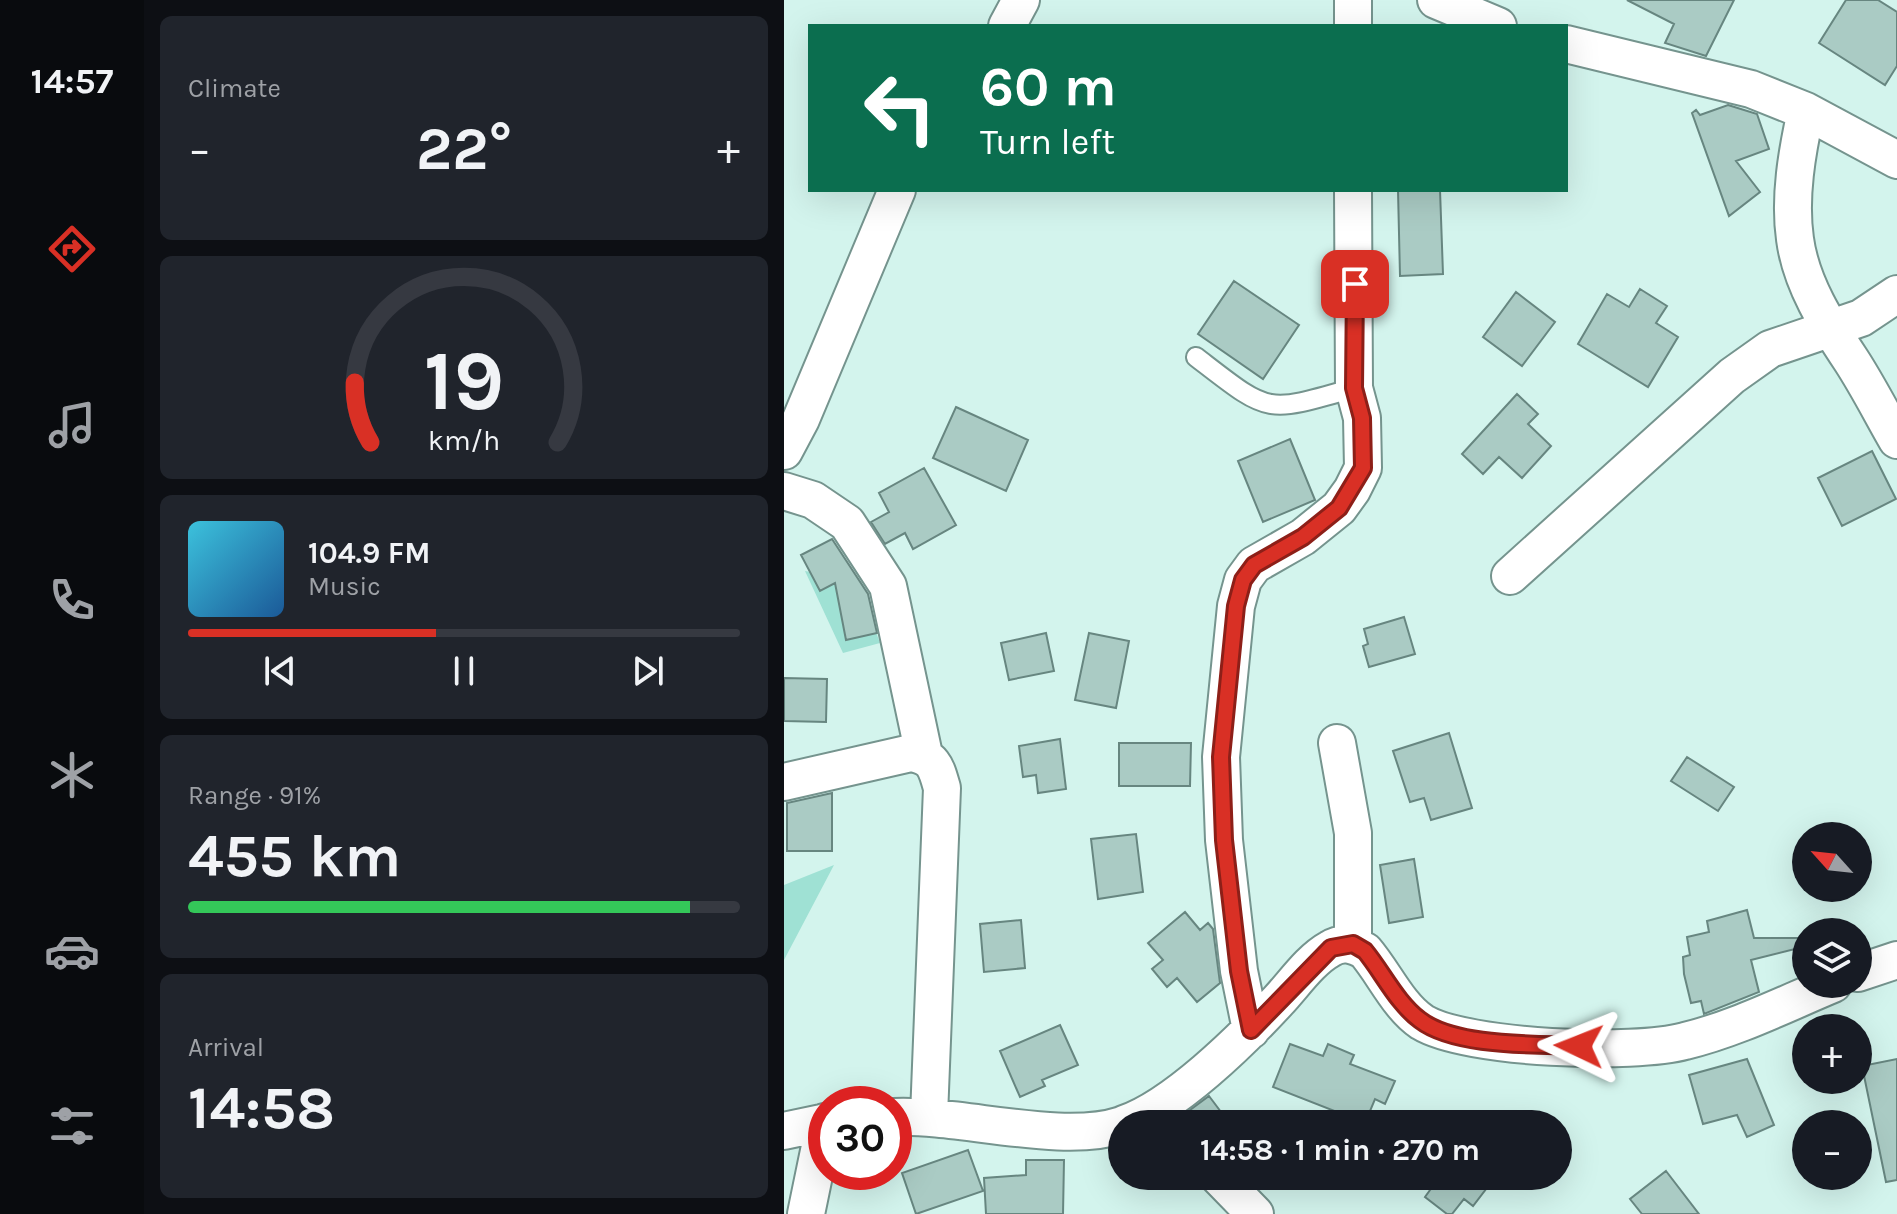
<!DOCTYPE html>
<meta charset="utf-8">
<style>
:root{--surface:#171b24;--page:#20242c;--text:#f1f3f6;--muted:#9ea1a6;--line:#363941;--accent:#d93025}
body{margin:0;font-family:Karla,sans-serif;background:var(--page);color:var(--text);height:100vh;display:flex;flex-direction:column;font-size:30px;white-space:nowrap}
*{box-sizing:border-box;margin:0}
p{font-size:26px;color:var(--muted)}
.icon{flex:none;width:44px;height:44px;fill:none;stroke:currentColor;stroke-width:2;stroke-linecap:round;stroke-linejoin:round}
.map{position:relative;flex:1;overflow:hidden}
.side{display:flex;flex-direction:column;gap:16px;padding:16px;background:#0d0f14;width:640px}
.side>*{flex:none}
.guide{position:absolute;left:24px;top:24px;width:760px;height:168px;border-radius:0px;box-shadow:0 8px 32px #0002;background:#0b6e4f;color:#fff;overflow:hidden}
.needle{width:52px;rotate:297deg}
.buttons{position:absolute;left:1008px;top:822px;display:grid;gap:16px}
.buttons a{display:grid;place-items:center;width:80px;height:80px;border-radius:50%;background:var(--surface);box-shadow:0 8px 32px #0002;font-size:40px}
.speed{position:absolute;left:24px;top:1086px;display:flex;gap:16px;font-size:40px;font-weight:700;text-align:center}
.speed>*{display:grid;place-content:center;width:104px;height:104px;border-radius:50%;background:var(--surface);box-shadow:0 8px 32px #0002;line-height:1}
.speed .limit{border:12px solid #d22;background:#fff;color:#111}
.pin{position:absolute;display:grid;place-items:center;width:68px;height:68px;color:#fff;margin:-34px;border-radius:16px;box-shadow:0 4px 12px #0006}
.me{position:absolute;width:88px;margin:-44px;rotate:272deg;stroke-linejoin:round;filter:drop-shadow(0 0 6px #0008)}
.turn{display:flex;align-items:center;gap:28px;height:168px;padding:0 40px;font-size:36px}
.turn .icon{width:104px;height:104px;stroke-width:2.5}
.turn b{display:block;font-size:56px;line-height:68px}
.big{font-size:60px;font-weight:700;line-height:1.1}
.side .widget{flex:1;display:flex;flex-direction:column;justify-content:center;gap:12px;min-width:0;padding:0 28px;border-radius:12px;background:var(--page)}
.side .dial{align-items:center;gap:0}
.dial svg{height:208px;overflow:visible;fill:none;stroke:var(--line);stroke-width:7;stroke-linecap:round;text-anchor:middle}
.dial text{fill:var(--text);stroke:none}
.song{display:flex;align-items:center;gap:24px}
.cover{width:96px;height:96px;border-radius:12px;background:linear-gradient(135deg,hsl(190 70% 55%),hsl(210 70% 35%))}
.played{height:8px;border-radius:4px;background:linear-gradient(90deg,var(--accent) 45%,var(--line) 45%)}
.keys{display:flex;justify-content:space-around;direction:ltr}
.heat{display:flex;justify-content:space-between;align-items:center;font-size:44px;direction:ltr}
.charge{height:12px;border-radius:6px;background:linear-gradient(90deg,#34c759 91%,var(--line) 0)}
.trip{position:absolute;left:324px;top:1110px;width:464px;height:80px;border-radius:40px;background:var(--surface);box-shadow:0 8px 32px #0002;font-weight:700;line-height:80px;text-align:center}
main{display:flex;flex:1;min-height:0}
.menu{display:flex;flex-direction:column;width:144px;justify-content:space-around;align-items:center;background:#090b0e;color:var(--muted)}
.menu .icon{width:56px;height:56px}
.menu .on{color:var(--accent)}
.menu b{font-size:36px;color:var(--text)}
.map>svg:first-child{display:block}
</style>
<main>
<nav class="menu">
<b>14:57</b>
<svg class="icon on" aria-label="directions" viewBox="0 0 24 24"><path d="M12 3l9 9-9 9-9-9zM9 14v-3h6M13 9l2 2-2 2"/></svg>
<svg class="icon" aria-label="music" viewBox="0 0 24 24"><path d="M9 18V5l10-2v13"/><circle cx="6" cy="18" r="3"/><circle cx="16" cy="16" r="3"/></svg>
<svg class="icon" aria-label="phone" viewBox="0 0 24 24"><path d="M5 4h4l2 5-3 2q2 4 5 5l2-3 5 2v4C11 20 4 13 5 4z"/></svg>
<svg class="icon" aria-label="climate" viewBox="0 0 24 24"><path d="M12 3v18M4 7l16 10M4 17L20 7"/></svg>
<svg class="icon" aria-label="car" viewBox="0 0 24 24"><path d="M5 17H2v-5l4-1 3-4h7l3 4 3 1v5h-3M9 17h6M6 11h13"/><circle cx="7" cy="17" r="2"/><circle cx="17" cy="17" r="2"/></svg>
<svg class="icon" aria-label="filters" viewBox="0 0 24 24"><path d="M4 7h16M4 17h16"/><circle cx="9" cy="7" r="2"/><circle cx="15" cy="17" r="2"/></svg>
</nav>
<section class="side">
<div class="widget"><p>Climate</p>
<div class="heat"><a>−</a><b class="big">22°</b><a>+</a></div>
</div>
<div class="widget dial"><svg viewBox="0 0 100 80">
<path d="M14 69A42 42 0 1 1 86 69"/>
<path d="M14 69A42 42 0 0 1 8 46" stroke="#d93025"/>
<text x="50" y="56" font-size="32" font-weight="700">19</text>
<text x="50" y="72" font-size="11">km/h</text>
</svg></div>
<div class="widget">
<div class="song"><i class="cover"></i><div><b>104.9 FM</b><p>Music</p></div></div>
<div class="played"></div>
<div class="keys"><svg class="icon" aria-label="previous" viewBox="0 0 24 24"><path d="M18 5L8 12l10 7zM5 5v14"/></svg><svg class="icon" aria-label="pause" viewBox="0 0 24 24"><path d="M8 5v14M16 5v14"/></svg><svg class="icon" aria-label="next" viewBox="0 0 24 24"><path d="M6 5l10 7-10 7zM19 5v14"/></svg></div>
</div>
<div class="widget"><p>Range · 91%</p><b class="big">455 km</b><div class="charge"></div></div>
<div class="widget"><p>Arrival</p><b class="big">14:58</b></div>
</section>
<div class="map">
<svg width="1113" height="1214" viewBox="0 0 1113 1214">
<rect width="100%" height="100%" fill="#d3f4ed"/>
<!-- green -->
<path fill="#9fe1d4" d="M21,571L73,581L96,643L59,653Z
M50,865L0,960V885Z"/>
<!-- building -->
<path fill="#aacbc4" stroke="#678680" stroke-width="2" d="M843,0H950L922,56L881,43L890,24Z
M1062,0H1094L1113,12V66L1101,85L1035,43Z
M944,105L973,114L985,149L952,161L976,192L945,216L908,113L912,110L916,115Z
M614,190H656L659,274L616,276Z
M450,281L515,325L479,379L414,334Z
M856,289L883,306L872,323L894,337L864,387L794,344L823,294L845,307Z
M732,292L771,322L738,366L699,337Z
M733,394L754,414L744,424L767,446L738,478L715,457L699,474L678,454Z
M172,407L244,440L222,491L149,458Z
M506,439L531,500L479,522L454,461Z
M1088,451L1112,499L1058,526L1034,478Z
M140,468L172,525L129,549L121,533L101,544L87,522L105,512L95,493Z
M48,539L84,594L93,633L62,640L51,583L36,591L17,555Z
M620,617L631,654L585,667L579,646L584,644L580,629Z
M262,633L270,671L225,680L217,643Z
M305,633L345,641L332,708L291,700Z
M0,678L43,679L42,722L0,721Z
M665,733L688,808L647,820L640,798L626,802L609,751Z
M276,739L282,789L254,793L252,775L239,777L235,746Z
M335,743H407L406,786H335Z
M903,757L950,787L934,811L887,781Z
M48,793V851H3V803Z
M352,834L359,892L314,899L307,839Z
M630,859L639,917L605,923L596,865Z
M963,910L970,938H1018L1019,947L967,960L975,992L920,1014L917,1001L907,1003L900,974L899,957L906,955L903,937L925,932L923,921Z
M401,912L416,930L424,923L429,929L436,983L413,1002L393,978L383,987L368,969L379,960L364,943Z
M237,920L241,968L200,972L196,924Z
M276,1025L294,1065L258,1080L261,1086L236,1097L216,1051Z
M506,1044L539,1056L544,1044L570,1055L566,1064L611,1081L601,1104L591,1099L581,1123L489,1087Z
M963,1059L990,1125L963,1137L953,1115L919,1124L905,1075Z
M1113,1059V1180L1102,1182L1078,1066Z
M425,1096L446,1124H410L402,1113Z
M184,1150L199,1191L132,1214L118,1173Z
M242,1160H280L279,1214H202L200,1178L242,1175Z
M882,1171L915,1214H858L846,1199Z
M650,1176H712L689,1206L680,1199L668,1214H663L641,1197L654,1179Z"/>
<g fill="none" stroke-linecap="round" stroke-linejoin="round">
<!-- lane casing -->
<g stroke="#75948e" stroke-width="22">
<path id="lane" d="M412,357C486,414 480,414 570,388"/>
</g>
<!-- street casing -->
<g stroke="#75948e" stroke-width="40">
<path id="street" d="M652,0L714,26
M223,26L237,0
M569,26V0
M782,44L967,89L1022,111L1113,160
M1022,111C1013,152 1005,197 1011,239C1017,284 1043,324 1067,360C1084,386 1098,414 1113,440
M0,451L17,419L113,190
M0,491L29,500L63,523L104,586L140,755
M726,576L948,376L986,349L1077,318L1113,294
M553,743L569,833V944
M0,782L127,753C150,757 152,767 158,788L145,1116
M1074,973L1113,960
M467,1030L455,971L440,840L437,757L452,606L459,580L470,565L519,537L555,508L568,490L579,468L578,418L570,388L569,190
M110,1117C177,1114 277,1145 338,1125
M340,1124C390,1107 457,1041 494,1001C510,984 526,960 546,949C559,941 570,945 581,951C600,973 614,1006 638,1022C682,1049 851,1055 901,1041C951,1029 1001,1004 1049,984
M0,1131L42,1122
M434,1176L471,1214
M22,1214L41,1122"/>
</g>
<!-- lane -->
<use href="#lane" stroke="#fff" stroke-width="18"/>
<!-- street -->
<use href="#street" stroke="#fff" stroke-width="36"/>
</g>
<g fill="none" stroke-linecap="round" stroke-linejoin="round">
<!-- route casing -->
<g stroke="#8d1f18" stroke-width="20">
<path id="route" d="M571,284L570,388L578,418L579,468L555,508L519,537L470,565L459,580L452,606L437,757L440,840L455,971L467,1030L547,948L569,944L581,951C599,973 613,1003 636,1020C671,1047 751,1044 795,1046"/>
</g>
<!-- route -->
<use href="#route" stroke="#d93025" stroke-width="14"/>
</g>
</svg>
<div class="buttons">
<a><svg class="needle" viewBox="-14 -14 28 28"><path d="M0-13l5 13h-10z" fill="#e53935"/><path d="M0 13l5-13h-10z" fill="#9ea1a6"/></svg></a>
<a><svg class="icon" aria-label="layers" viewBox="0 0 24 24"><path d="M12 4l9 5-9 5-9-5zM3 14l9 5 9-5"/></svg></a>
<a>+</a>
<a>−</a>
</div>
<div class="speed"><div class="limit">30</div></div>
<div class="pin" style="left:571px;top:284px;background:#d93025"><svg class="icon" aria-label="arrive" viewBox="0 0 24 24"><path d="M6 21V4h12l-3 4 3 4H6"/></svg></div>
<svg class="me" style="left:795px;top:1046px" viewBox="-20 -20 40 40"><path d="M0-17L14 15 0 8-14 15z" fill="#d93025" stroke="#fff" stroke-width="4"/></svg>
<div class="trip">14:58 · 1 min · 270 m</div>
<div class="guide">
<div class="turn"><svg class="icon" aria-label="left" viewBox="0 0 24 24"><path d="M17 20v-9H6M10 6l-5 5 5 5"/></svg><div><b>60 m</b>Turn left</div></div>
</div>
</div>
</main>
